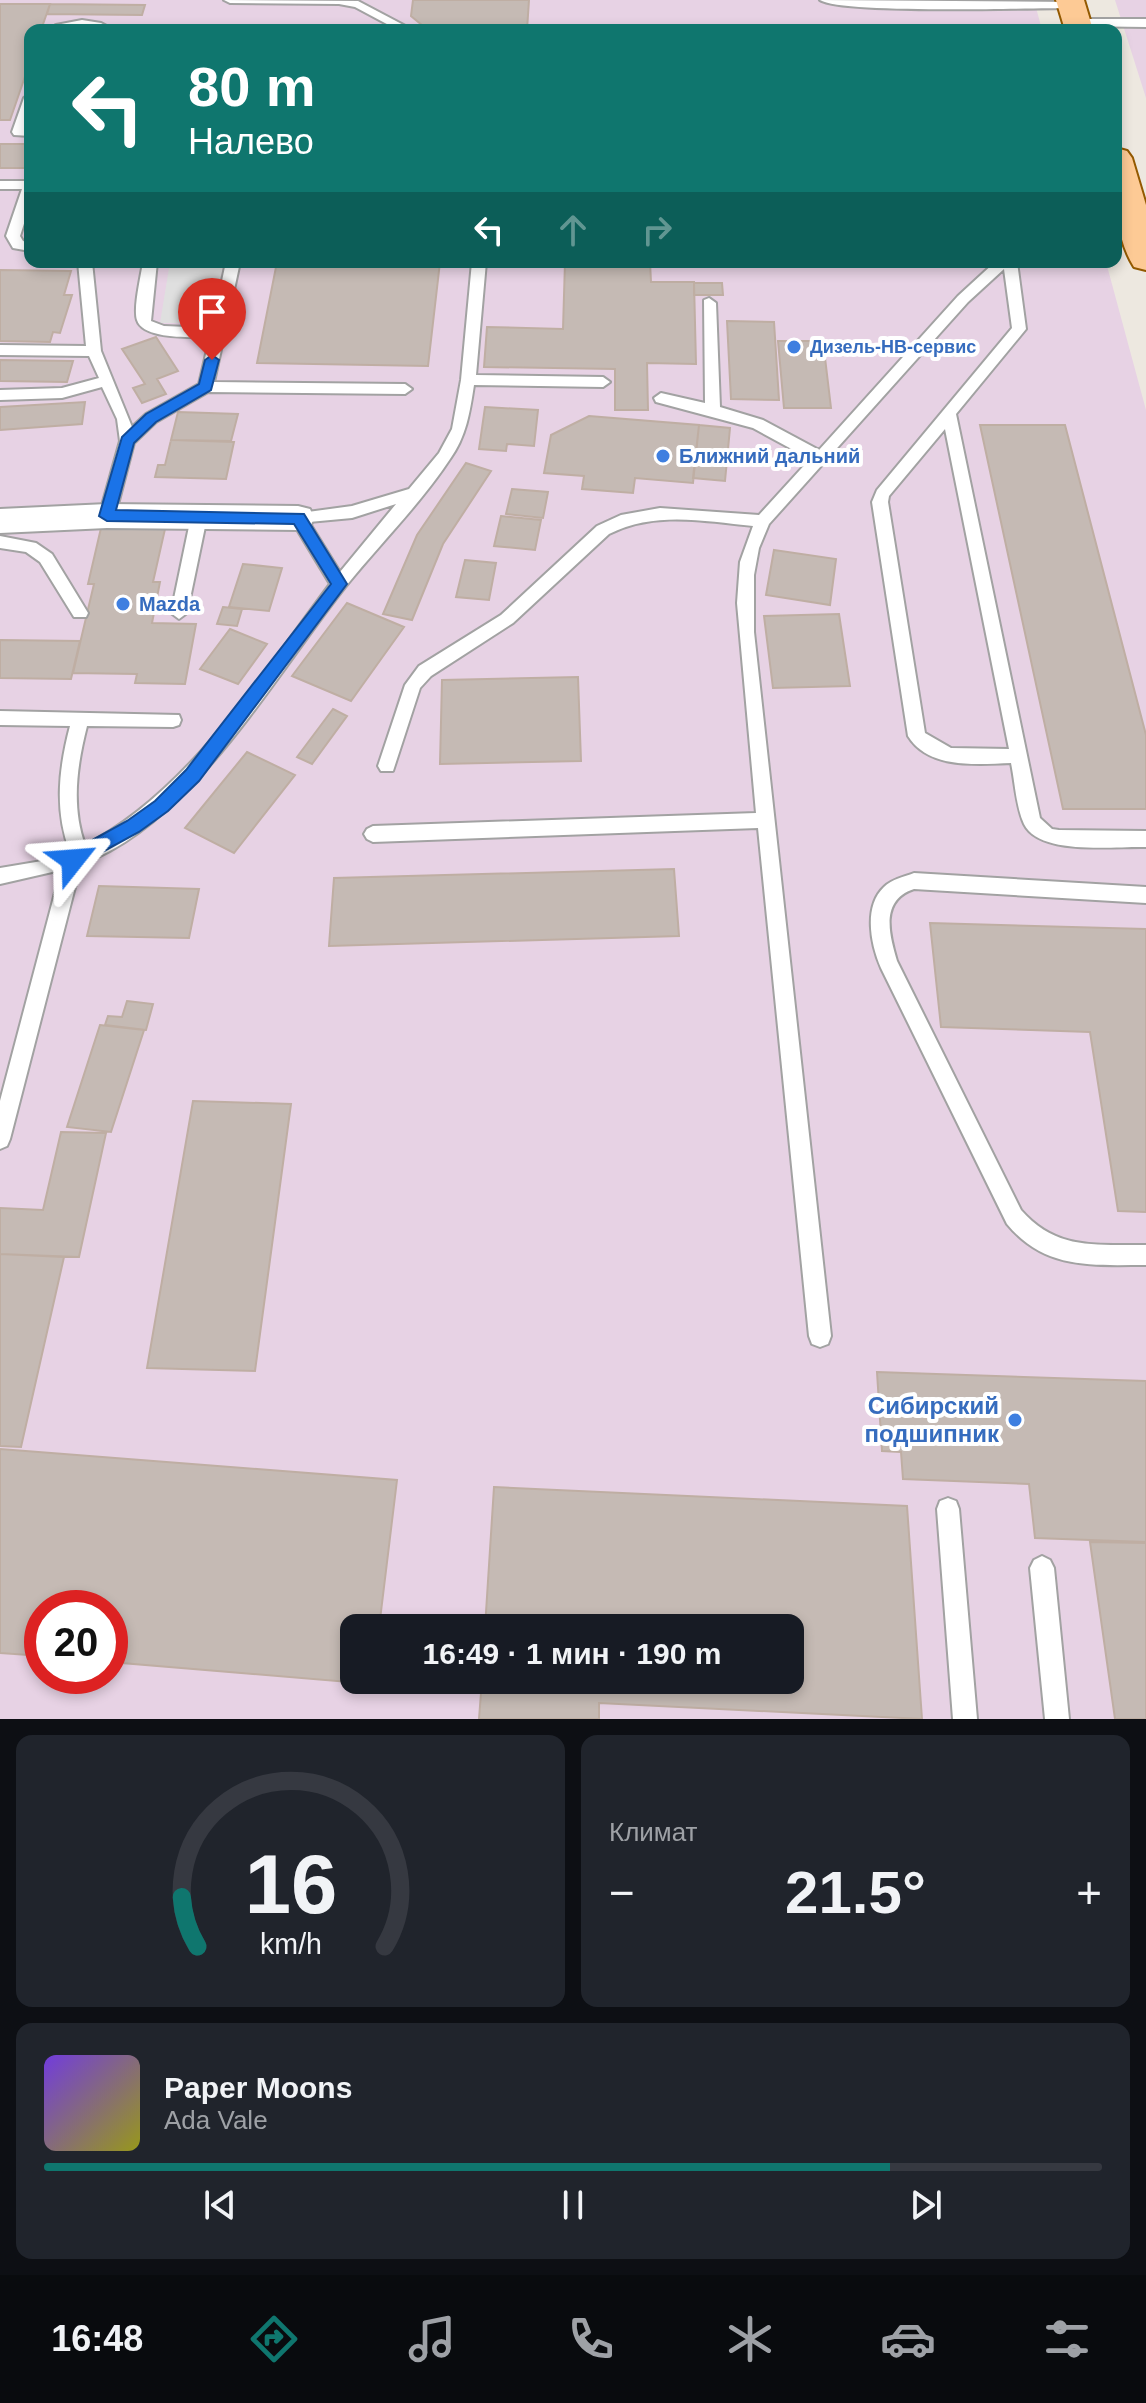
<!DOCTYPE html>
<html lang="ru">
<meta charset="utf-8">
<style>
:root{--surface:#171b24;--page:#20242c;--text:#f1f3f6;--muted:#9ea1a6;--line:#363941;--accent:#0f766e}
body{margin:0;font-family:Helvetica,sans-serif;background:var(--page);color:var(--text);height:100vh;display:flex;flex-direction:column;font-size:30px;white-space:nowrap}
*{box-sizing:border-box;margin:0}
p{font-size:26px;color:var(--muted)}
.icon{flex:none;width:44px;height:44px;fill:none;stroke:currentColor;stroke-width:2;stroke-linecap:round;stroke-linejoin:round}
.map{position:relative;height:1719px;overflow:hidden}
.sheet{display:flex;flex-direction:column;gap:16px;padding:16px;background:#0d0f14;flex:1}
.sheet>*{flex:none}
.guide{position:absolute;left:24px;top:24px;width:1098px;height:244px;border-radius:16px;box-shadow:0 4px 12px #0003;background:#0f766e;color:#fff;overflow:hidden}
.speed{position:absolute;left:24px;top:1590px;display:flex;gap:16px;font-size:40px;font-weight:700;text-align:center}
.speed>*{display:grid;place-content:center;width:104px;height:104px;border-radius:50%;background:var(--surface);box-shadow:0 4px 12px #0003;line-height:1}
.speed .limit{border:12px solid #d22;background:#fff;color:#111}
.pin{position:absolute;display:grid;place-items:center;width:68px;height:68px;color:#fff;margin:-82px -34px;border-radius:50% 50% 50% 0;rotate:-45deg;box-shadow:0 0 8px #0007}
.pin .icon{rotate:45deg}
.me{position:absolute;width:88px;margin:-44px;rotate:62deg;stroke-linejoin:round;filter:drop-shadow(0 0 6px #0008)}
.turn{display:flex;align-items:center;gap:28px;height:168px;padding:0 32px;font-size:36px}
.turn .icon{width:104px;height:104px;stroke-width:2.5}
.turn b{display:block;font-size:56px;line-height:68px}
.lanes{display:flex;align-items:center;height:76px;padding:0 32px;background:#0003;justify-content:center;gap:40px;direction:ltr}
.lanes .off{opacity:.35}
.big{font-size:60px;font-weight:800;line-height:1.1}
.sheet .widget{flex:1;display:flex;flex-direction:column;justify-content:center;gap:12px;min-width:0;padding:0 28px;border-radius:16px;background:var(--page)}
.sheet .dial{align-items:center;gap:0}
.dial svg{height:208px;overflow:visible;fill:none;stroke:var(--line);stroke-width:7;stroke-linecap:round;text-anchor:middle}
.dial text{fill:var(--text);stroke:none}
.song{display:flex;align-items:center;gap:24px}
.cover{width:96px;height:96px;border-radius:12px;background:linear-gradient(135deg,hsl(260 70% 55%),hsl(60 70% 35%))}
.played{height:8px;border-radius:4px;background:linear-gradient(90deg,var(--accent) 80%,var(--line) 80%)}
.keys{display:flex;justify-content:space-around;direction:ltr}
.heat{display:flex;justify-content:space-between;align-items:center;font-size:44px;direction:ltr}
.sheet .tiles{flex:1;display:grid;gap:16px;grid-template-columns:1fr 1fr}
.widget:last-child{grid-column:span 2}
.trip{position:absolute;left:340px;top:1614px;width:464px;height:80px;border-radius:16px;background:var(--surface);box-shadow:0 4px 12px #0003;font-weight:800;line-height:80px;text-align:center}
.menu{display:flex;height:128px;justify-content:space-around;align-items:center;background:#090b0e;color:var(--muted)}
.menu .icon{width:56px;height:56px}
.menu .active{color:var(--accent)}
.menu b{font-size:36px;color:var(--text)}
.map>svg:first-child{display:block}
</style>
<div class="map">
<svg width="1146" height="1719" viewBox="0 0 1146 1719">
<rect width="100%" height="100%" fill="#ede8e0"/>
<!-- industrial -->
<path fill="#e7d2e4" fill-rule="evenodd" d="M0,0H1034L1042,30H30V262H1106L1146,410V1719H0ZM42,1608H110V1676H42ZM354,1628H790V1680H354Z
M1115,0H1146V98Z"/>
<!-- parking -->
<path fill="#dfdfdf" d="M170,262H224L211,323H160Z"/>
<!-- building -->
<path fill="#c5bab4" stroke="#bfaea3" stroke-width="2" d="M413,0H529L527,30H428L411,16Z
M0,4H50L41,30H30V62L10,120H0Z
M50,4L145,5L142,15L47,14Z
M0,144H30V168H0Z
M277,262H440L428,366L257,363Z
M565,262H650L651,282H694L696,364L647,363L648,410H615V369L484,367L487,327L563,329Z
M0,270L71,271L64,295H72L60,333L53,332L50,342L0,341Z
M694,283H722L723,295H694Z
M727,321L774,322L779,400L731,399Z
M156,337L178,371L157,379L166,394L142,403L133,388L145,384L122,349Z
M778,341H823L831,408H784Z
M0,360L73,361L67,382L0,381Z
M85,402L82,424L0,430V407Z
M485,407L538,410L534,446L507,444L506,451L479,449Z
M178,412L238,414L231,441L171,440Z
M589,416L699,425L693,483L635,478L633,493L582,489L584,476L544,473L551,435Z
M699,425L730,428L725,481L693,478Z
M980,425H1065L1146,735V809H1063Z
M171,440L234,442L226,479L155,477L158,465H165Z
M466,463L491,471L443,544L412,620L383,614L417,535Z
M512,489L548,492L543,518L506,514Z
M501,516L541,520L535,550L494,546Z
M101,528L165,529L153,582H160L152,623L196,624L185,684L135,683L137,674L73,673L94,584H88Z
M774,550L836,559L830,605L766,595Z
M465,560L496,563L489,600L456,597Z
M243,564L282,568L269,611L229,607Z
M347,603L404,627L351,701L292,676Z
M223,607L242,609L237,626L217,624Z
M839,614L850,686L773,688L764,616Z
M230,629L267,644L238,684L200,669Z
M0,640L80,641L71,679L0,678Z
M578,677L581,761L440,764L442,680Z
M333,709L347,716L312,764L297,757Z
M247,752L295,775L234,853L185,828Z
M674,869L679,936L329,946L334,878Z
M99,886L199,889L189,938L87,936Z
M930,923L1146,929V1212L1118,1211L1090,1032L941,1027Z
M127,1001L153,1004L146,1030L105,1025L108,1016L122,1017Z
M100,1025L144,1030L111,1132L67,1127Z
M193,1101L291,1104L255,1371L147,1368Z
M61,1132L106,1133L79,1257L0,1254V1208L43,1210Z
M0,1254L64,1257L21,1447L0,1446Z
M877,1372L1146,1381V1542L1035,1538L1029,1484L903,1479L901,1452L882,1451Z
M0,1449L397,1480L379,1628H354V1680H373L372,1684L110,1662V1608H42V1656L0,1653Z
M494,1487L907,1506L922,1719L599,1703V1719H479L482,1680H790V1628H485Z
M1090,1542L1146,1543V1719H1115Z"/>
<g fill="none" stroke-linecap="round" stroke-linejoin="round">
<!-- service casing -->
<g stroke="#a2a2a2" stroke-width="4">
<path id="service" d="M224,0L358,1L413,30H398L355,7L339,4L230,3Z
M820,0L1071,2L1077,5L1071,8C1032,8 841,14 820,0Z
M1077,19H1146V27L1073,26L1071,23Z
M82,20L101,23L114,30L82,28L49,30L56,25Z
M30,94V116L26,128H30V136L14,135L12,132L24,98Z
M0,181H30V205L20,236L23,241L30,243V251L13,248L6,236L22,189H0Z
M78,262H92L101,351L132,427L146,414L199,384L210,337C193,337 143,340 137,320C133,308 141,276 143,262H157L151,321L164,326L212,328L226,262H240L214,382L405,384L412,389L405,394L208,392L156,422L134,443L115,516L107,522L102,520L99,516L120,441L117,419L102,387L62,398L0,400V390L62,388L99,378L89,356L0,355V345L86,346Z
M472,262H486L476,375L603,377L610,382L603,387L474,385C470,412 466,437 450,459C422,502 379,545 346,586C275,675 191,825 81,864L10,1139L7,1146L0,1149V1101L61,870L0,884V868L42,861L70,852C54,810 59,768 70,726L0,725V711L179,715L181,720L179,725L173,727L87,726C77,765 71,806 85,845C187,794 263,673 330,584L290,518L293,514L352,506L409,489L439,453L452,429L461,380ZM396,504L340,572L309,522L352,518Z
M995,262H1017L1026,329L956,414L1040,818L1052,829L1059,830L1146,831V847C1115,846 1039,856 1024,824C1016,807 1015,782 1011,763C978,764 929,770 908,736L872,502L877,490L1012,328L1004,269L968,302L769,524L759,548L754,575V632L831,1336L828,1344L820,1347L812,1344L809,1336L758,828L373,842L367,839L364,834L367,829L373,826L756,813L737,603L740,562L753,526C703,521 655,511 609,534L513,623L431,676L420,688L393,771H381L378,766L405,685L419,666L501,615L597,526L621,515L660,508L759,515L810,459L753,428L656,402L654,398L661,393L705,403L704,300L709,298L716,303L720,407L763,420L819,450L958,296ZM945,429L1009,749L951,748L925,733L888,502L889,496Z
M199,511L207,517L187,613L179,619L171,613L191,517Z
M0,536L36,543L52,554L88,613L86,617H74L40,562L26,552L0,548Z
M914,873L1146,887V903L914,889C880,900 889,934 897,961L1021,1210C1057,1251 1096,1244 1146,1245V1265C1091,1265 1045,1270 1007,1224L881,968C871,945 863,907 884,887C892,879 904,877 914,873Z
M948,1498L956,1501L959,1509L977,1719H953L937,1509L940,1501Z
M1042,1556L1050,1560L1054,1568L1069,1719H1045L1030,1568L1034,1560Z"/>
</g>
<!-- minor casing -->
<g stroke="#a2a2a2" stroke-width="4">
<path id="minor" d="M107,504L298,506L310,509L314,518L310,527L298,530L107,528L0,533V509Z"/>
</g>
<!-- primary casing -->
<g stroke="#935900" stroke-width="4">
<path id="primary" d="M1056,0H1084L1093,30H1065Z
M1116,148L1127,151L1132,158L1146,205V270L1134,267C1112,232 1116,188 1116,148Z"/>
</g>
<!-- service -->
<use href="#service" fill="#fff" fill-rule="evenodd"/>
<!-- minor -->
<use href="#minor" fill="#fff" fill-rule="evenodd"/>
<!-- primary -->
<use href="#primary" fill="#fdca95" fill-rule="evenodd"/>
</g>
<!-- route -->
<path fill="#1a73e8" stroke="#114b97" stroke-width="2" d="M212,355L219,360L211,390L156,422L134,443L116,510L304,514L347,584L199,781L168,811L139,832L73,868L67,865L64,860L67,854L127,821L155,801L186,770L331,584L294,524L107,521L99,516L122,437L146,414L199,384L205,360Z"/>
<!-- markers -->
<g fill="#3f7fe0" stroke="#fff" stroke-width="3">
<circle cx="794" cy="347" r="8"/>
<circle cx="663" cy="456" r="8"/>
<circle cx="123" cy="604" r="8"/>
<circle cx="1015" cy="1420" r="8"/>
</g>
<g text-anchor="middle" stroke-width="8" stroke-linejoin="round" paint-order="stroke">
<!-- far-shop labels -->
<g font-size="18" font-weight="bold" fill="#366cbe" stroke="#fff" text-anchor="start">
<text x="810" y="353">Дизель-НВ-сервис</text>
</g>
<!-- shop labels -->
<g font-size="20" font-weight="bold" fill="#366cbe" stroke="#fff" text-anchor="start">
<text x="679" y="463">Ближний дальний</text>
<text x="139" y="611">Mazda</text>
</g>
<!-- near-shop labels -->
<g font-size="24" font-weight="bold" fill="#366cbe" stroke="#fff" text-anchor="end">
<text x="999" y="1414">Сибирский<tspan x="999" dy="28">подшипник</tspan></text>
</g>
</g>
</svg>
<div class="speed"><div class="limit">20</div></div>
<div class="pin" style="left:212px;top:360px;background:#d93025"><svg class="icon" aria-label="arrive" viewBox="0 0 24 24"><path d="M6 21V4h12l-3 4 3 4H6"/></svg></div>
<svg class="me" style="left:73px;top:860px" viewBox="-20 -20 40 40"><path d="M0-17L14 15 0 8-14 15z" fill="#1a73e8" stroke="#fff" stroke-width="4"/></svg>
<div class="trip">16:49 · 1 мин · 190 m</div>
<div class="guide">
<div class="turn"><svg class="icon" aria-label="left" viewBox="0 0 24 24"><path d="M17 20v-9H6M10 6l-5 5 5 5"/></svg><div><b>80 m</b>Налево</div></div>
<div class="lanes"><svg class="icon" aria-label="left" viewBox="0 0 24 24"><path d="M17 20v-9H6M10 6l-5 5 5 5"/></svg><svg class="icon off" aria-label="ahead" viewBox="0 0 24 24"><path d="M12 20V5M6 11l6-6 6 6"/></svg><svg class="icon off" aria-label="right" viewBox="0 0 24 24"><path d="M7 20v-9h11M14 6l5 5-5 5"/></svg></div>
</div>
</div>
<section class="sheet">
<div class="tiles">
<div class="widget dial"><svg viewBox="0 0 100 80">
<path d="M14 69A42 42 0 1 1 86 69"/>
<path d="M14 69A42 42 0 0 1 8 50" stroke="#0f766e"/>
<text x="50" y="56" font-size="32" font-weight="700">16</text>
<text x="50" y="72" font-size="11">km/h</text>
</svg></div>
<div class="widget"><p>Климат</p>
<div class="heat"><a>−</a><b class="big">21.5°</b><a>+</a></div>
</div>
<div class="widget">
<div class="song"><i class="cover"></i><div><b>Paper Moons</b><p>Ada Vale</p></div></div>
<div class="played"></div>
<div class="keys"><svg class="icon" aria-label="previous" viewBox="0 0 24 24"><path d="M18 5L8 12l10 7zM5 5v14"/></svg><svg class="icon" aria-label="pause" viewBox="0 0 24 24"><path d="M8 5v14M16 5v14"/></svg><svg class="icon" aria-label="next" viewBox="0 0 24 24"><path d="M6 5l10 7-10 7zM19 5v14"/></svg></div>
</div>
</div>
</section>
<nav class="menu">
<b>16:48</b>
<svg class="icon active" aria-label="directions" viewBox="0 0 24 24"><path d="M12 3l9 9-9 9-9-9zM9 14v-3h6M13 9l2 2-2 2"/></svg>
<svg class="icon" aria-label="music" viewBox="0 0 24 24"><path d="M9 18V5l10-2v13"/><circle cx="6" cy="18" r="3"/><circle cx="16" cy="16" r="3"/></svg>
<svg class="icon" aria-label="phone" viewBox="0 0 24 24"><path d="M5 4h4l2 5-3 2q2 4 5 5l2-3 5 2v4C11 20 4 13 5 4z"/></svg>
<svg class="icon" aria-label="climate" viewBox="0 0 24 24"><path d="M12 3v18M4 7l16 10M4 17L20 7"/></svg>
<svg class="icon" aria-label="car" viewBox="0 0 24 24"><path d="M5 17H2v-5l4-1 3-4h7l3 4 3 1v5h-3M9 17h6M6 11h13"/><circle cx="7" cy="17" r="2"/><circle cx="17" cy="17" r="2"/></svg>
<svg class="icon" aria-label="filters" viewBox="0 0 24 24"><path d="M4 7h16M4 17h16"/><circle cx="9" cy="7" r="2"/><circle cx="15" cy="17" r="2"/></svg>
</nav>
